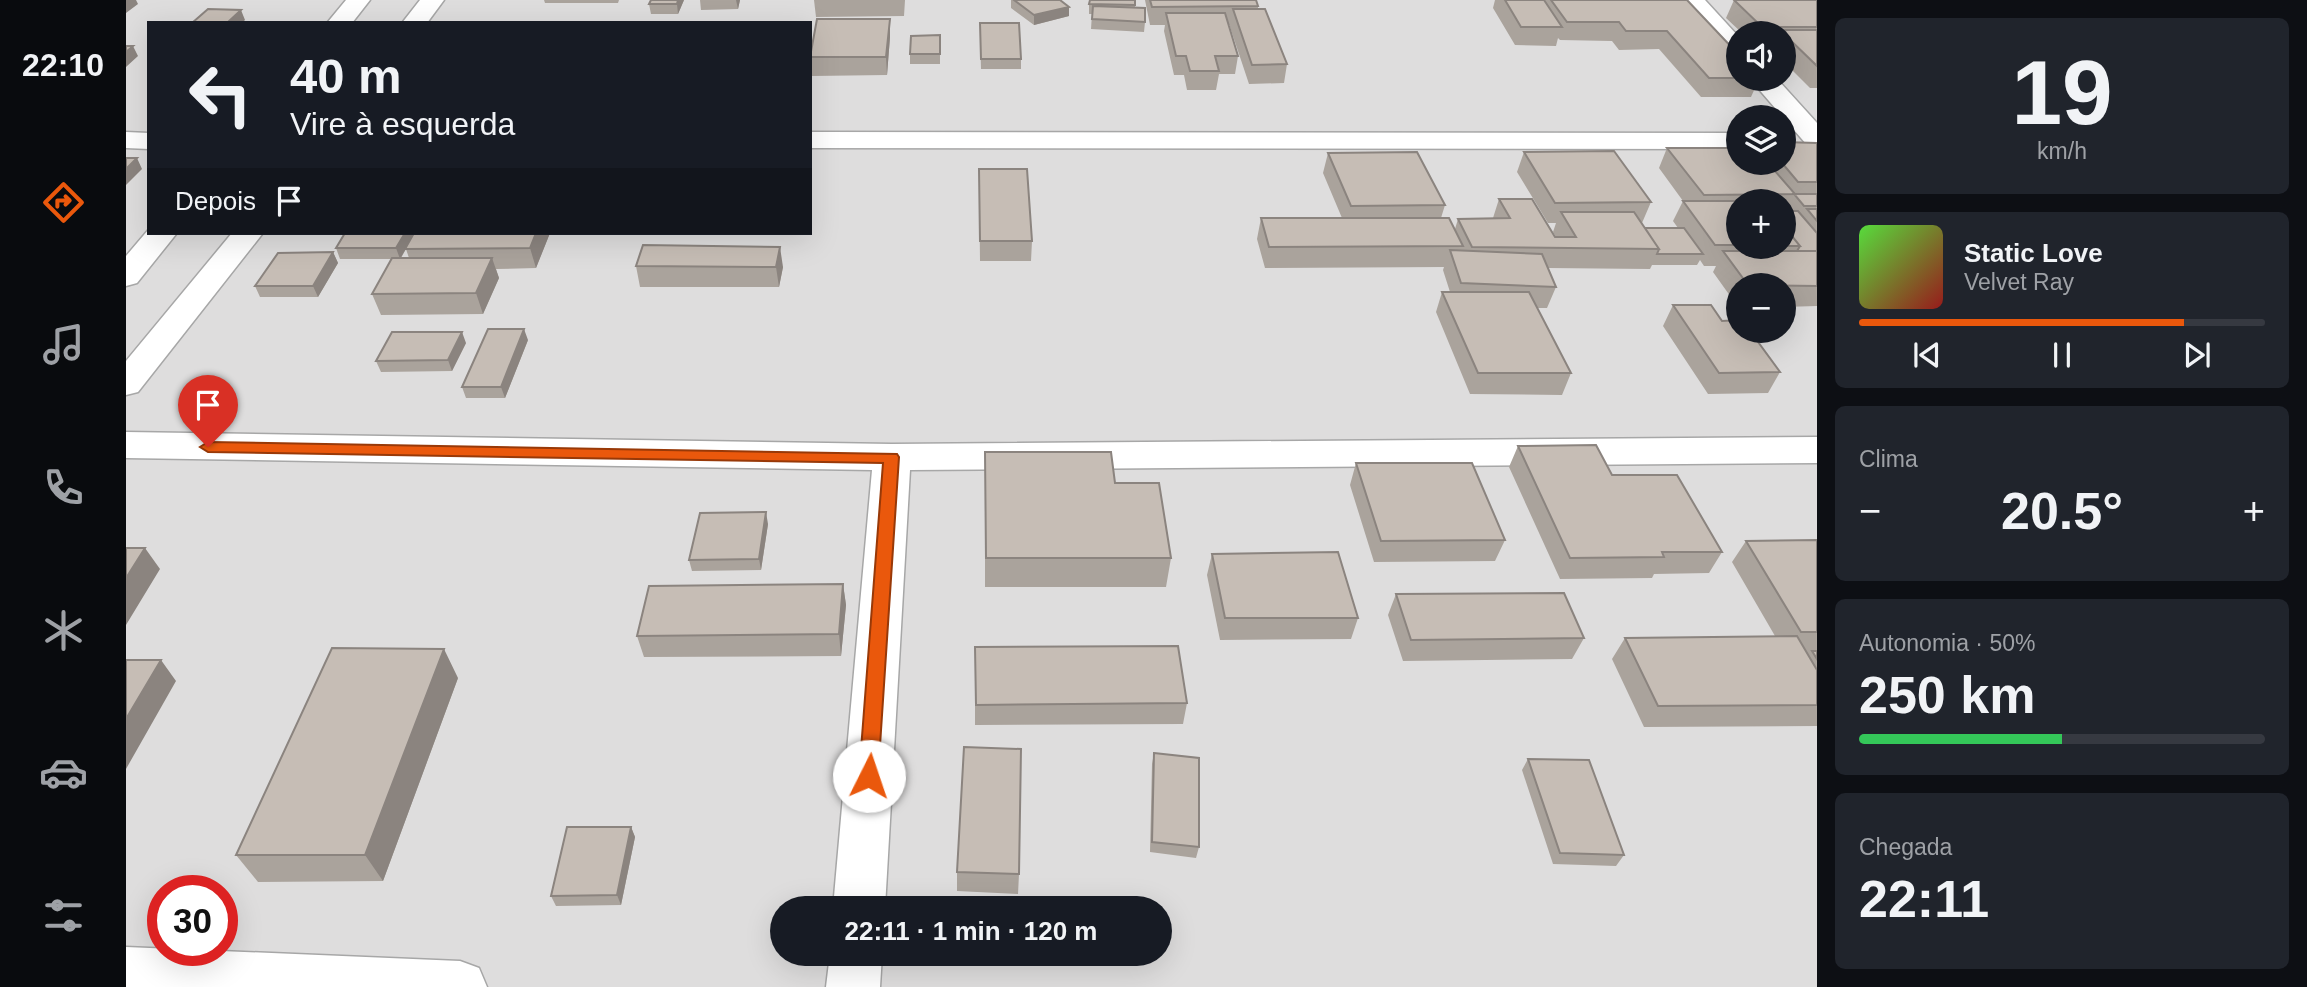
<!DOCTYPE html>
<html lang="pt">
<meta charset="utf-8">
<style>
:root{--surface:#171b24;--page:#20242c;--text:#f1f3f6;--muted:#9ea1a6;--line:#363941;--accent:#ea580c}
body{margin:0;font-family:Arial,sans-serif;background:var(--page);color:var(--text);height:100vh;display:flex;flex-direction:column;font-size:26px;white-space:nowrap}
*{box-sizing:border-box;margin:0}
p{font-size:23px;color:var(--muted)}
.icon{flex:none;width:38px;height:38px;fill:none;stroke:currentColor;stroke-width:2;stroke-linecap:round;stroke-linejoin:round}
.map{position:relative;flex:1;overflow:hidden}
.sheet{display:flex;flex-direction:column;gap:18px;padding:18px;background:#0d0f14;width:490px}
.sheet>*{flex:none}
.guide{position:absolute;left:21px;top:21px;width:665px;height:214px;border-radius:0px;box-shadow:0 7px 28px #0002;background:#171b24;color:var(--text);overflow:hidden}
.buttons{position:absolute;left:1600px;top:21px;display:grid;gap:14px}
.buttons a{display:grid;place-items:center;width:70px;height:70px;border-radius:50%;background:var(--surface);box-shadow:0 7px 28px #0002;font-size:35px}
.speed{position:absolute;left:21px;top:875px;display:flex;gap:14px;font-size:35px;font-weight:700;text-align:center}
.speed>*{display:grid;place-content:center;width:91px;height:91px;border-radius:50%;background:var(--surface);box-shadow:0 7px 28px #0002;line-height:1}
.speed .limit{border:10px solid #d22;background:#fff;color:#111}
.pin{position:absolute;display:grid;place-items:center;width:60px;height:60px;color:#fff;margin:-72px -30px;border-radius:50% 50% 50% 0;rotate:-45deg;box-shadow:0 0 7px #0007}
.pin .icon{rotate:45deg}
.me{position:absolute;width:77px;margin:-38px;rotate:4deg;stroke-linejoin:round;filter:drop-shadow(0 0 5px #0008)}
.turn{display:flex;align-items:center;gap:24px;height:147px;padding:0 28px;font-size:32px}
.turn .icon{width:91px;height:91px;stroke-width:2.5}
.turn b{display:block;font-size:49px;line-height:60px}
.then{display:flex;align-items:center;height:66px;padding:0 28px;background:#0003;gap:14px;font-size:26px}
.big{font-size:52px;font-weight:700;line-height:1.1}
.sheet .widget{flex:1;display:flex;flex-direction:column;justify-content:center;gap:10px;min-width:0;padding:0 24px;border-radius:10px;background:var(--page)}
.sheet .dial{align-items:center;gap:0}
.dial b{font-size:91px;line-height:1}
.song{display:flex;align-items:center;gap:21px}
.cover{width:84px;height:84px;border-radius:10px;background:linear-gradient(135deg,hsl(110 70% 55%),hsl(0 70% 35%))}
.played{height:7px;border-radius:4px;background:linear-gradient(90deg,var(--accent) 80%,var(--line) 80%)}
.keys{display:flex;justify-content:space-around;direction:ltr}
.heat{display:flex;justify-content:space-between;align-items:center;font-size:38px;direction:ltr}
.charge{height:10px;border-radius:5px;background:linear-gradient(90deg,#34c759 50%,var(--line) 0)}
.trip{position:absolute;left:644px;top:896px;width:402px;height:70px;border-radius:35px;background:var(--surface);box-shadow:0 7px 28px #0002;font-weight:700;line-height:70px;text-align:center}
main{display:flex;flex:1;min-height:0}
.tab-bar{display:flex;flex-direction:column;width:126px;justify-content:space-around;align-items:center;background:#090b0e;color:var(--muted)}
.tab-bar .icon{width:49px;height:49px}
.tab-bar .current{color:var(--accent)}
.tab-bar b{font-size:32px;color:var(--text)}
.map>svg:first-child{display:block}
</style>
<main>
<nav class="tab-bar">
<b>22:10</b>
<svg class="icon current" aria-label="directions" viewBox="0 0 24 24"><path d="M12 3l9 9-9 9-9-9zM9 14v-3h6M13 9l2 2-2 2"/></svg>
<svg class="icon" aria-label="music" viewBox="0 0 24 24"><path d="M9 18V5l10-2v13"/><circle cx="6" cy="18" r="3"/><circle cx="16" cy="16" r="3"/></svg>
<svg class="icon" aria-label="phone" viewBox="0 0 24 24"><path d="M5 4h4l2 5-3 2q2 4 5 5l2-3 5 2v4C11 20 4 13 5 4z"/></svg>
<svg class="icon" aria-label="climate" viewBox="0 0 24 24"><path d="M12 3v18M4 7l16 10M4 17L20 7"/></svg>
<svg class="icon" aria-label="car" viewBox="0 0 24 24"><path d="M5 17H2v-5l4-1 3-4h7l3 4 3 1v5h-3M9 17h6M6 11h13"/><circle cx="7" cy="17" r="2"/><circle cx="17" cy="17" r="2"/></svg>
<svg class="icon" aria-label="filters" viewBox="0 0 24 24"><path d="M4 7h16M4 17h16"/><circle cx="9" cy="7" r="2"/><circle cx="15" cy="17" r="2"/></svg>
</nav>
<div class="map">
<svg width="1691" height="987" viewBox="0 0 1691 987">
<rect width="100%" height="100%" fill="#f1ede6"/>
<!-- residential -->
<path fill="#dedddd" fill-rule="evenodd" d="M0,0H1691V987H0ZM23,23H684V233H23ZM1612,33H1657V79H1612ZM1612,117H1657V163H1612ZM1612,201H1657V247H1612ZM1612,285H1657V331H1612ZM37,891H96V950H37ZM656,908H1034V954H656Z"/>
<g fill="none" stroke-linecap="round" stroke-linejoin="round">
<!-- minor casing -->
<g stroke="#a7a7a7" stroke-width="3">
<path id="minor" d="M220,0H244L226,23H201Z
M294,0H318L301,23H276Z
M1554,0H1579L1612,36V58L1603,56Z
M1624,79H1651L1691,123V147L1681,145Z
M0,132L23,133V149L0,148Z
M684,132L1612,133V149L684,148Z
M23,229V233H51L11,283L0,286V256Z
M106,233H137L12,392L0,395V361Z
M0,432L766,444L1691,437V463L784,470L759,908H707L746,470L0,458Z
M0,947L334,961L353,968L361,987H0Z
M704,954H756L754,987H700Z"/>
</g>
<!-- minor -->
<use href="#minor" fill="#fff" fill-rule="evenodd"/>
</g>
<!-- wall -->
<path fill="#aaa39c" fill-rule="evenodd" d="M418,0H493L492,3H419Z
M558,0L552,14H525L523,4Z
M574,0H614L612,9L575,10Z
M688,0H779L778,16L690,17Z
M885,0H934L943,16L908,25L885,8Z
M963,0H1009V8L1019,22L1018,32L965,29L966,14H963Z
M1019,0H1130L1132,6V9L1161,64L1158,83L1123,84L1104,27V25H1102L1112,56L1109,74H1093L1090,90H1061L1058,75H1048L1038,31L1039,25H1024Z
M1369,0H1561L1612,54V79H1633L1625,97H1575L1533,49L1493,50L1486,41L1434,40L1432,38L1430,46L1389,45L1367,8Z
M1608,0H1691V88H1684L1657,61V33H1616L1600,18Z
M764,19V37L761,75L686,76L684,57Z
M854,32L895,59V69H855Z
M814,35V64H784V54Z
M1691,143V306L1657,307V285H1612V307L1587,272L1590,266H1578L1574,260L1571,265H1526L1524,269L1422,268L1430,287L1421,308H1411L1445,373L1436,395L1344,394L1310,312L1316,292H1324L1317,270L1318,267L1139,268L1131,239L1135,218H1216L1197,173L1202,153L1319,205L1315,218L1329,229L1332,219L1367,218L1373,199L1430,237L1427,232L1430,223H1422L1391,172L1398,152L1525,202L1516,223L1519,228H1552L1547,221L1557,201L1533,168L1541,148L1612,163H1657ZM1612,201H1657V247H1612ZM1663,206L1667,211H1660Z
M853,169L906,241L905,261H854Z
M424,233L410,268L370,269L373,278L357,314L255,315L246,294L266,259H214L210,248ZM280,249L283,258H275Z
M517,245L657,267L653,287H514L510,266Z
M207,252L212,263L192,297H134L129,286Z
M1547,305L1596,321L1654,372L1642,393L1582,394L1537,326Z
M402,340L379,398H340L336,387Z
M340,343L326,371L255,372L250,361Z
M1392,446L1486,475L1596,552L1583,573L1528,574L1526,578L1434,579L1383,467Z
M859,452L1045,558L1040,587H859Z
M1230,463L1379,540L1369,561L1248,562L1224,485Z
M642,524L635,570L566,571L563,560Z
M1691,540V726L1518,727L1486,659L1499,638L1649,636L1606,562L1620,541Z
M1086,554L1232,618L1225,639L1094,640L1081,575Z
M717,584L720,605L715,656L518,657L511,636Z
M1270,594L1458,638L1446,659L1277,661L1262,615Z
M849,647L1061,703L1057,724L849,725Z
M332,678L257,881L132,882L110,855Z
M1028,753L1073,847L1070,858L1024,852L1026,764Z
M1402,759L1498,855L1490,866L1427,864L1396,770Z
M505,827L509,837L495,905L430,906L425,896Z
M831,872L893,874L892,894L831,891Z"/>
<!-- shaded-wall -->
<path fill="#8b847f" d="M0,0H10L12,4L0,13Z
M552,0H558L552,14L551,4Z
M610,0H614L612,9Z
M943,7V16L908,25V15Z
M115,10L119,20L116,23H101Z
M764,19V37L761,75L760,57Z
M7,46L12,56L0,67V52Z
M11,158L16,169L0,185V169Z
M279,233H289L274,259L270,248Z
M410,233H424L410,268L404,248Z
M654,247L657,267L653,287L650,267Z
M207,252L212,263L192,297L187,286Z
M366,258L373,278L357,314L350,293Z
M398,329L402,340L379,398L375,387Z
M336,332L340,343L326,371L322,360Z
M640,512L642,524L635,570L633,559Z
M19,548L34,569L0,625V578Z
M717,584L720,605L715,656L713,634Z
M318,649L332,678L257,881L239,855Z
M35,660L50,681L0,769V719Z
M505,827L509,837L495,905L491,895Z"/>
<!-- building -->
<path fill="#c6bdb5" stroke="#8b847f" stroke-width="2" d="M525,0H552L551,4H523Z
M888,0H934L943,7L908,15Z
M964,0H1009V5L963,4Z
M1024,0H1130L1132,6L1026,7Z
M1379,0H1418L1436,27H1395Z
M1425,0H1561L1612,54V78H1583L1541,31H1500L1493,22H1441Z
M1608,0H1691V27H1636Z
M967,6L1019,8V22L966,19Z
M82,9L115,10L101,23H66Z
M1107,9H1139L1161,64L1126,65Z
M1040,13H1099L1112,56H1089L1093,71H1064L1060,56H1050Z
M691,19H764L760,57H684Z
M854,23H893L895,59H855Z
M1653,30H1691V66L1657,33Z
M814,35V54H784L785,36Z
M0,46H7L0,52Z
M1657,142L1691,143V182H1672L1656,163H1657Z
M1541,148H1612V163H1642L1669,194L1578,195Z
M1488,151L1525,202L1429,203L1398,152Z
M1291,152L1319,205L1225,206L1202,153Z
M0,158H11L0,169Z
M853,169H901L906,241H854Z
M1668,194H1691V206H1678Z
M1373,199H1406L1429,237H1450L1435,212H1508L1533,249L1346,247L1332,219L1384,218Z
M1557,201H1633H1612V245H1589Z
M1681,209H1691V221Z
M1657,211H1672L1691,233V251H1671L1674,246L1657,225Z
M1135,218H1323L1337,246L1143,247Z
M1657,225L1674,246H1657Z
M1519,228H1558L1577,254H1531L1533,249Z
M219,233H279L270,248H210Z
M288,233H410L404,248L279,249Z
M517,245L654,247L650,267L510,266Z
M1324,250L1416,254L1430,287L1335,283Z
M1597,251H1691V286L1622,285Z
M207,252L187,286H129L152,253Z
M266,258H366L350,293L246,294Z
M1316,292H1403L1445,373H1352Z
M1547,305H1585L1596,321L1612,320V331H1624L1654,372L1593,373Z
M362,329H398L375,387H336Z
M266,332H336L322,360L250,361Z
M1470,445L1486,475H1551L1596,552H1536L1538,557L1444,558L1392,446Z
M859,452H985L989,483H1033L1045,558H860Z
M1230,463H1346L1379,540L1255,541Z
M640,512L633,559L563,560L574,513Z
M1691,540V632H1675L1620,541Z
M0,548H19L0,578Z
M1212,552L1232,618H1099L1086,554Z
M717,584L713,634L511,636L523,586Z
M1438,593L1458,638L1285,640L1270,594Z
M1671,636L1691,670V705L1532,706L1499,638Z
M1052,646L1061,703L850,705L849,647Z
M206,648L318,649L239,855H110Z
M1686,651H1691V659Z
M0,660H35L0,719Z
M838,747L895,749L893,874L831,872Z
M1028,753L1073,758V847L1026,842Z
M1402,759L1463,760L1498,855L1434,853Z
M441,827H505L491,895L425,896Z"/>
<!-- route -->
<path fill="#ea580c" stroke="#983908" stroke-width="2" d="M82,442L771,454L773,457L752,776L749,782L743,784L736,782L733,776L757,463L82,452L74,447Z"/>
</svg>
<div class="buttons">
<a><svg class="icon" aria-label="sound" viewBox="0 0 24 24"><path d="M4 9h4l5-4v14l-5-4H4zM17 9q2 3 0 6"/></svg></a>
<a><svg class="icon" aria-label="layers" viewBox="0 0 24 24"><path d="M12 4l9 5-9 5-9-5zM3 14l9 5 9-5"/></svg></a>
<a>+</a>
<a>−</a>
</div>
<div class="speed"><div class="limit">30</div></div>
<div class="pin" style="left:82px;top:447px;background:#d93025"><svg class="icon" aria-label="arrive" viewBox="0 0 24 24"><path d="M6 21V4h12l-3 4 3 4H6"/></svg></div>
<svg class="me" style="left:743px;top:776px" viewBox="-20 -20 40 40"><circle r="19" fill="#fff"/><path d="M0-13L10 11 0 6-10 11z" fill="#ea580c"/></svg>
<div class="trip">22:11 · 1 min · 120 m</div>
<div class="guide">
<div class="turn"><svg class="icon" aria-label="left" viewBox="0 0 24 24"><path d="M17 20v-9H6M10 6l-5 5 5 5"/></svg><div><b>40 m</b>Vire à esquerda</div></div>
<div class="then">Depois<svg class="icon" aria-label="arrive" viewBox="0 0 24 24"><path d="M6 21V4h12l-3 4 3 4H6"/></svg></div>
</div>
</div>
<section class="sheet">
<div class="widget dial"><b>19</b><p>km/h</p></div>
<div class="widget">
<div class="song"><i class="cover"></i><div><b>Static Love</b><p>Velvet Ray</p></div></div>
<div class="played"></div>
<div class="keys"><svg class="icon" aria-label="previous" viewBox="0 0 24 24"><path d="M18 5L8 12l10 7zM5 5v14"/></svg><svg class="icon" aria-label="pause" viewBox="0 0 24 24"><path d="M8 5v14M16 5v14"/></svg><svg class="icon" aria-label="next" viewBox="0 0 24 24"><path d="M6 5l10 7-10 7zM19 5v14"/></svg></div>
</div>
<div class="widget"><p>Clima</p>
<div class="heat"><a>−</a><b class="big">20.5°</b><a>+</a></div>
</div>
<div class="widget"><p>Autonomia · 50%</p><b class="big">250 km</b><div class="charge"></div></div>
<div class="widget"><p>Chegada</p><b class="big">22:11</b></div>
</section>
</main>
